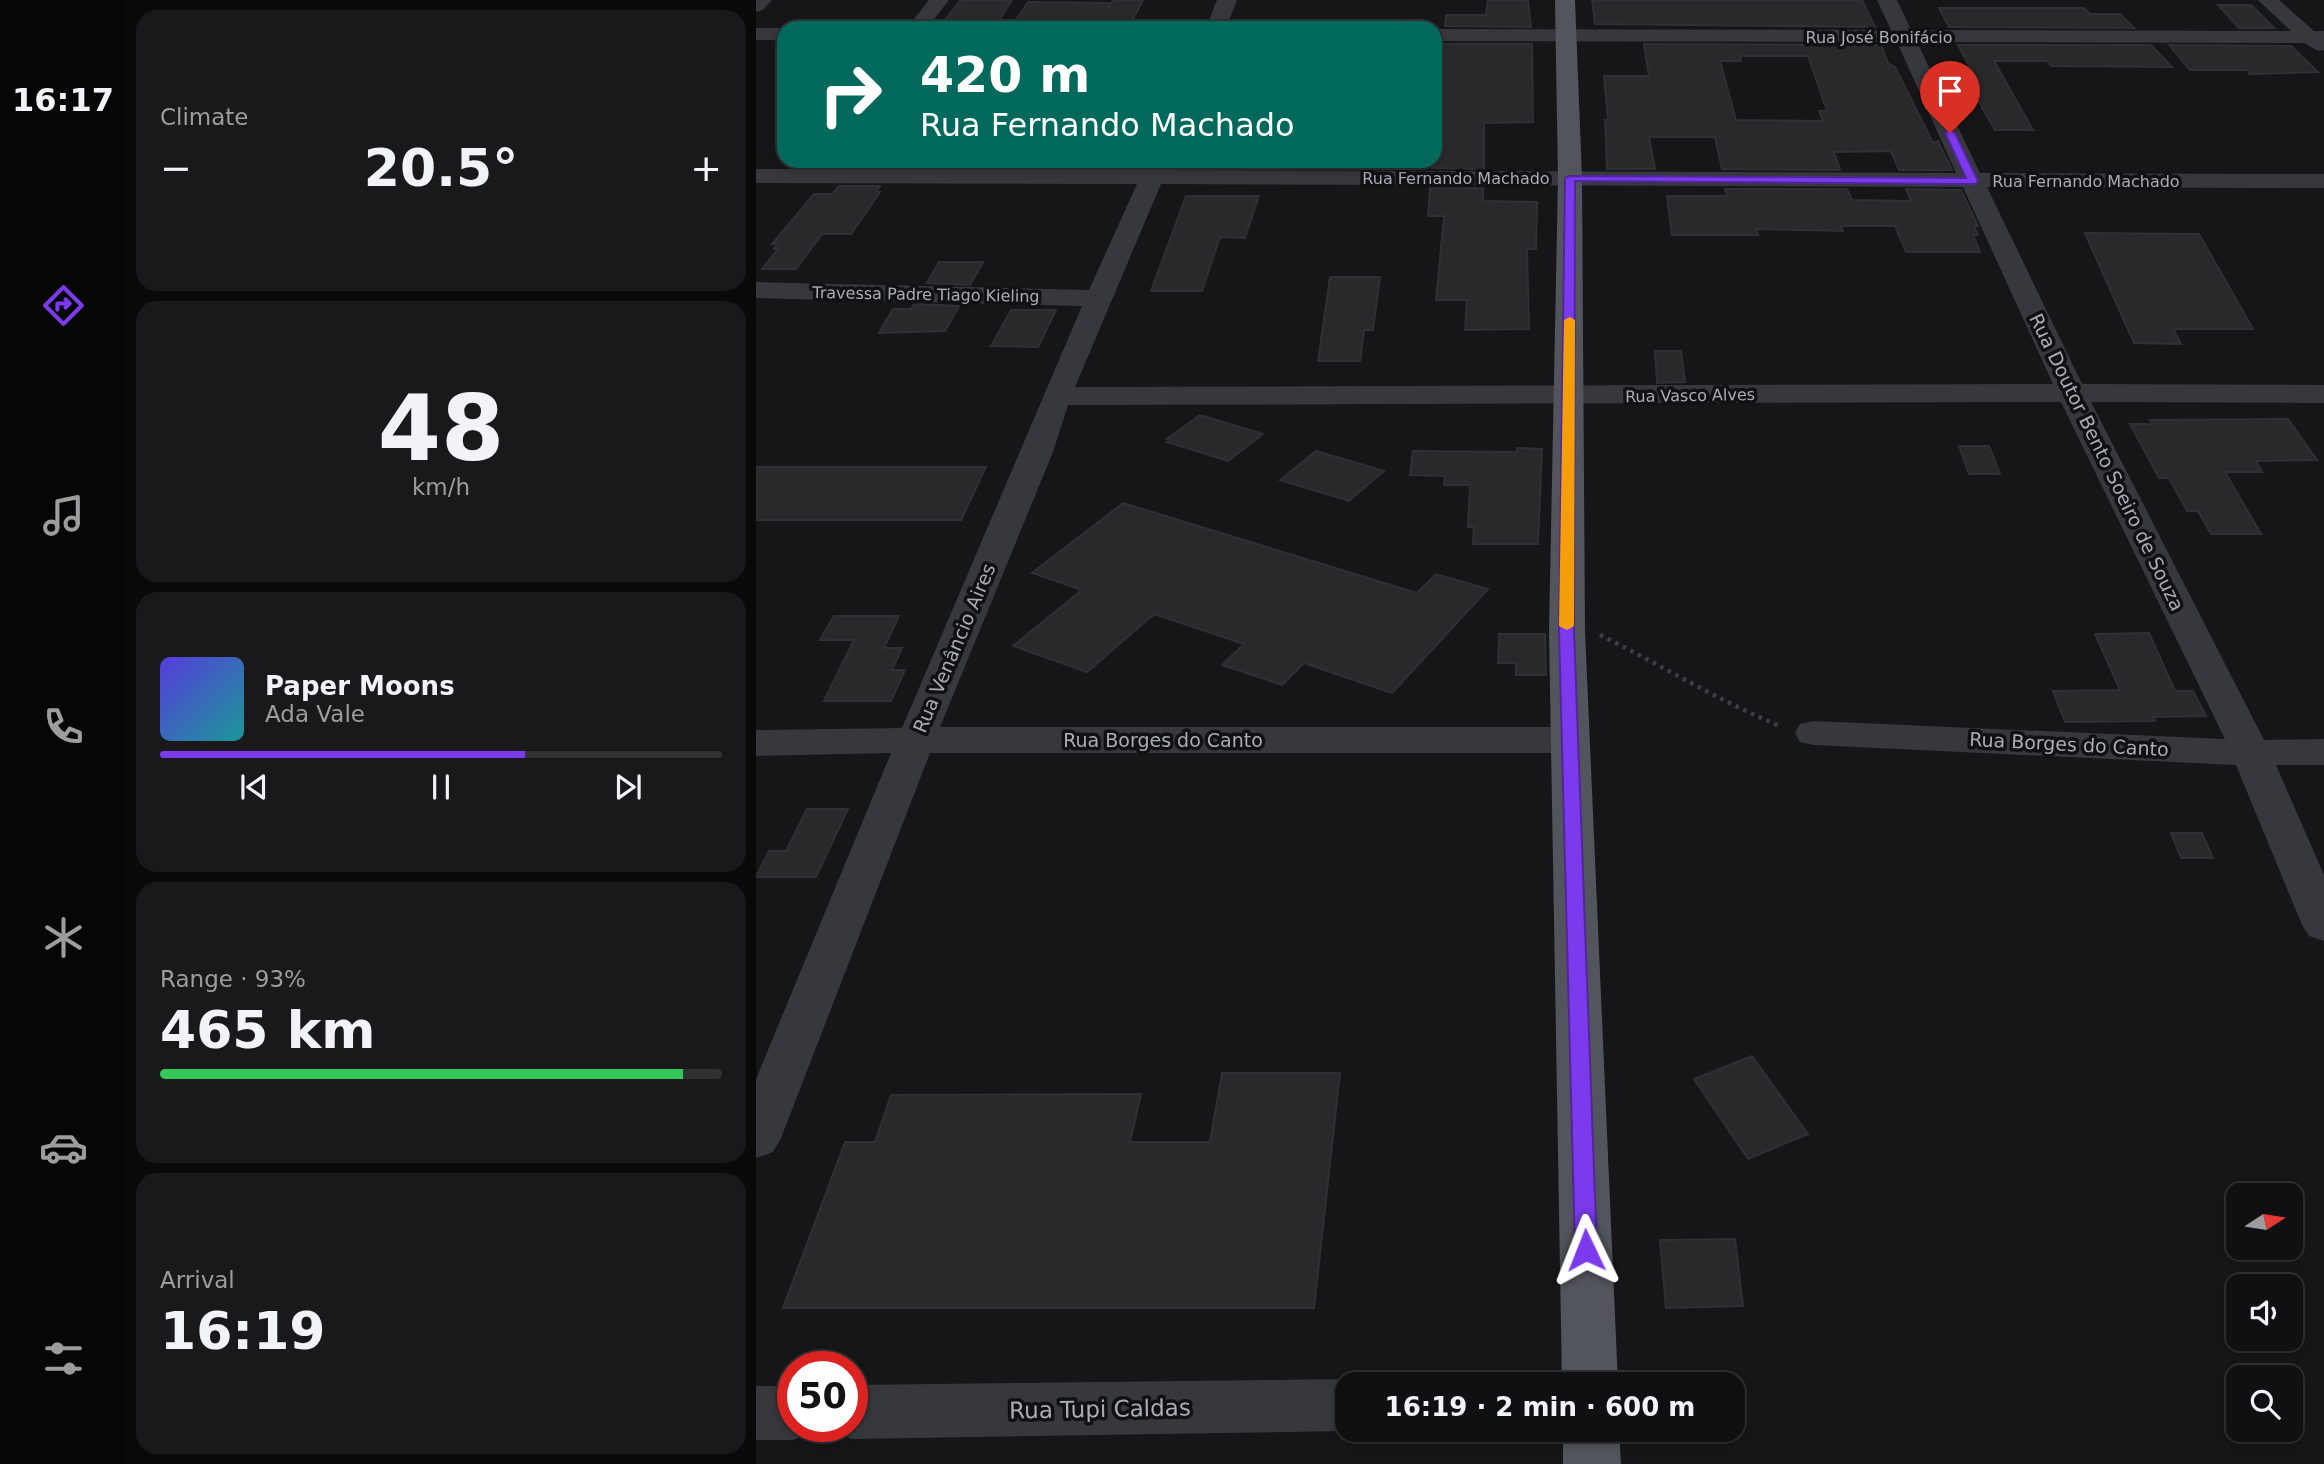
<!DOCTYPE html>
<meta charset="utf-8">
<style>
:root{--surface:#101012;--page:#19191b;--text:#f1f3f6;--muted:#9c9d9f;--line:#303032;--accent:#7c3aed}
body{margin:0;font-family:"DejaVu Sans",sans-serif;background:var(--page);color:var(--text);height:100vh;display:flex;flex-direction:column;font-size:26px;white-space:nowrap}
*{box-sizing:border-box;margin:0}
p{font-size:23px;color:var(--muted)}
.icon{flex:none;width:38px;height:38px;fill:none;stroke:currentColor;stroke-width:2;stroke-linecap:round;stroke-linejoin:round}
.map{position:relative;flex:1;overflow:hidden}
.panel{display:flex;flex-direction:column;gap:10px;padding:10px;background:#09090a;width:630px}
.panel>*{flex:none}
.top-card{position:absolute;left:21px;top:21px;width:665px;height:147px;border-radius:21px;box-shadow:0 4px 10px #0003,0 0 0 2px var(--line);background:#00695c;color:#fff;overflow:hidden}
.needle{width:46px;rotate:78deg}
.fabs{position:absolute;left:1470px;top:1183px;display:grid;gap:14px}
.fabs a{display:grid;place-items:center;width:77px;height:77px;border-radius:14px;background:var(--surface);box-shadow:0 4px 10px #0003,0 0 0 2px var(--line);font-size:35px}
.speed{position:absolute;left:21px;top:1351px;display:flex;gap:14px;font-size:35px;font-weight:700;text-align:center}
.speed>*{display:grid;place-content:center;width:91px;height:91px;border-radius:50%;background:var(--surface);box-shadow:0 4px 10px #0003,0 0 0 2px var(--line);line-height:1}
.speed .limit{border:10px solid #d22;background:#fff;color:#111}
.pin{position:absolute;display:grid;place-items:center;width:60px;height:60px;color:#fff;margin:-72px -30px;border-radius:50% 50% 50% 0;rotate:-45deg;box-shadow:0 0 7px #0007}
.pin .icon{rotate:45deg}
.me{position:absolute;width:77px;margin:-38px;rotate:358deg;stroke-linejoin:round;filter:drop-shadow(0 0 5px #0008)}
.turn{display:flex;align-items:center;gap:24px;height:147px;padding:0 28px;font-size:32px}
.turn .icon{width:91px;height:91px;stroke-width:2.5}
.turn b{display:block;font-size:49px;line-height:60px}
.big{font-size:52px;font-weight:700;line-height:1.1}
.panel .widget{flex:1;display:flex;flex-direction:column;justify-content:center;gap:10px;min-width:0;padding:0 24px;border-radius:21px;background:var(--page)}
.panel .dial{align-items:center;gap:0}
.dial b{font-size:91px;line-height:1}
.song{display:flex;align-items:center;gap:21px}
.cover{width:84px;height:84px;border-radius:10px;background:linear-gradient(135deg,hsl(250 70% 55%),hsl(180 70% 35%))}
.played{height:7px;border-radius:4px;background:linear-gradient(90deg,var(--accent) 65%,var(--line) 65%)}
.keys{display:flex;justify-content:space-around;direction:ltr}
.heat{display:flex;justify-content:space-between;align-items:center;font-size:38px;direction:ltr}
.charge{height:10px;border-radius:5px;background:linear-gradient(90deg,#34c759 93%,var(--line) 0)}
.trip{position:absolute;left:579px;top:1372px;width:410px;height:70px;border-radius:21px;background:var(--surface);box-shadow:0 4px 10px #0003,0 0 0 2px var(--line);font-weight:700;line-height:70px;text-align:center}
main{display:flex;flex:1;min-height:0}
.dock{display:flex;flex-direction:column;width:126px;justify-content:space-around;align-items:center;background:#060607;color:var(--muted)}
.dock .icon{width:49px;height:49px}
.dock .on{color:var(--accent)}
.dock b{font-size:32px;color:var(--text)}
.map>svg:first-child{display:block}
</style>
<main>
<nav class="dock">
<b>16:17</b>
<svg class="icon on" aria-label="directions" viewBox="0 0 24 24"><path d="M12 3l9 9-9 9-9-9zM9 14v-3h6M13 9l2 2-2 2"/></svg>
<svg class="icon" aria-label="music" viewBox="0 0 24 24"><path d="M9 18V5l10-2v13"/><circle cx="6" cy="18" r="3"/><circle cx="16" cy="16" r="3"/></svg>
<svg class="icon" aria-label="phone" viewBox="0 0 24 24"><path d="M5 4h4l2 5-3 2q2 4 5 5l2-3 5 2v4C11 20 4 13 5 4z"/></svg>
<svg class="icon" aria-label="climate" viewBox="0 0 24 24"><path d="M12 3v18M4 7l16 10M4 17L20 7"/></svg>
<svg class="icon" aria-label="car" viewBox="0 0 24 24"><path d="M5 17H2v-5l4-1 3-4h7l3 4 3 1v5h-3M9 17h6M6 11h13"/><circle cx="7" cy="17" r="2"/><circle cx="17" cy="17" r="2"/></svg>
<svg class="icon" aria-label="filters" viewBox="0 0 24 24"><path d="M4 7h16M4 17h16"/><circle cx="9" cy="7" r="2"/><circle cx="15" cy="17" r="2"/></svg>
</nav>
<section class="panel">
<div class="widget"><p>Climate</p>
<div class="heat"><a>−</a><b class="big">20.5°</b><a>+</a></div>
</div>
<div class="widget dial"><b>48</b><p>km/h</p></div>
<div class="widget">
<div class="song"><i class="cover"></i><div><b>Paper Moons</b><p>Ada Vale</p></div></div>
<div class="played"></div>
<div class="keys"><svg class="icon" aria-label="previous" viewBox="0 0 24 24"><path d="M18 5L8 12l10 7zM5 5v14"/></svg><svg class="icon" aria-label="pause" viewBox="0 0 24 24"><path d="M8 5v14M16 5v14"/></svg><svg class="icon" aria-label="next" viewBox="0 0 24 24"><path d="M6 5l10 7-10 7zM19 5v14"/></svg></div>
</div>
<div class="widget"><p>Range · 93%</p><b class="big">465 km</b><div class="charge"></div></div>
<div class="widget"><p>Arrival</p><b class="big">16:19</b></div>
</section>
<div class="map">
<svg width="1568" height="1464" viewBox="0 0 1568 1464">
<rect width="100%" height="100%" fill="#161618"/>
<!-- building -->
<path fill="#29292c" stroke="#303034" stroke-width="2" fill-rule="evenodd" d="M205,0H256L241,24L185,25Z
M357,0H387L374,25L256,26L272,2L353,3V8Z
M732,0H772L775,27L689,26L690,15H730Z
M836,0H1106L1119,27L839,24Z
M1462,5H1495L1518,28H1483Z
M1183,8H1328L1334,14H1364L1378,28L1193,27Z
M688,44H776L777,122L728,123V169L676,168V161H679V99H683Z
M888,44L1125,45L1132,63L1139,67L1177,143L1182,141L1196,170H1143L1135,151L1078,152L1084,170L966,169L959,137H893L899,169H851L849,120H852L848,76H893ZM984,56H1052L1071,111H1063L1067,121L980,120L964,61H985Z
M1202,45H1395L1416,67L1295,66L1291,61H1238L1277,130H1239L1214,86H1216L1213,79H1220Z
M1413,45L1535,46L1562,72L1494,74L1491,70H1434Z
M102,161H142L138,167H97Z
M83,186H124L120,192H124L95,234H66L40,269H6L22,249H18L21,244H16L58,194H76Z
M674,188H727V201L781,202L780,249H771L773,329L709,330L711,300H680L688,216H672Z
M969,189H1091L1096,200L1155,201L1150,189L1205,190L1222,226H1218L1222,235H1217L1224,252H1150L1139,226H1085L1087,231L1000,229L1002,235H916L911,196H971Z
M430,196H503L489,238L464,237L446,291H395Z
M1329,233L1443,234L1497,329H1417L1425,344L1378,343Z
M183,262H227L214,285L171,283Z
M574,277H624L617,330H608L604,361H562Z
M158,304L203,306L189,331L123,333L137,309H155Z
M255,310H300L282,347L235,346Z
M899,351H925L929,382L901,383Z
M444,415L507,434L472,461L411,442L414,440L411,439Z
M1532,419L1561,460L1500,461L1506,472H1469L1505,534H1455L1442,511H1431L1413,478H1403L1374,424H1397L1394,420Z
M1203,446H1233L1244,474H1213Z
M761,448L786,449L782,544H717L718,527H712L714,485H688L689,476L654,475L657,451L761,452Z
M560,451L628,471L593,501L524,480Z
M0,467H230L205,520H0Z
M367,503L661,593L680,574L732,589L636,693L548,663L526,685L466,665L488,644L398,614L331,672L257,646L326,590L276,573Z
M78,616H143L128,648H146L136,670H149L135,701H68L98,640H64Z
M1393,633L1419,691H1437L1450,716L1397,717L1399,721L1309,722L1297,691L1364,690L1339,634Z
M743,634H789L790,675H760V663H742Z
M51,809H92L60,877H0L13,851H30Z
M1415,833H1446L1457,858H1425Z
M996,1056L1052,1134L992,1159L938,1079Z
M466,1073H584L558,1308H27L89,1142H119L135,1095L385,1094L374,1142H454Z
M979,1239L987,1306L910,1308L904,1240Z"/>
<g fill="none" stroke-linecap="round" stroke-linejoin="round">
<!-- path -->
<path stroke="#3d3f44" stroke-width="4.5" stroke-dasharray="3.5 5" stroke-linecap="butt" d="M844,635C905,665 963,701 1026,727"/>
<!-- minor -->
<path fill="#37383d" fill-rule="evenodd" d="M0,0H16L7,10L0,12Z
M173,0H193L171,28H151Z
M461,0H481L470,28H450Z
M1121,0H1141L1155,30L1535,31L1502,0H1523L1558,31H1568V50L1562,51L1548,43L1161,42L1224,173L1568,174V188L1231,187L1326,384L1568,385V403L1335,402L1508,740L1568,739V765H1520L1568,875V941L1553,936L1546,925L1480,765L1058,745L1044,742L1039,733L1044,724L1058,721L1469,739L1305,402L312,405L297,452L184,727H814L828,731L833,740L828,749L814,753H174L25,1138L17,1152L0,1158V1079L135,753L0,756V730L146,728L326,306L0,298V282L333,290L381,184L0,183V169L387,170L391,161H415L411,170L1200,173L1141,42L679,41V29L1135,30ZM405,184L1207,187L1297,384L319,387Z
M0,28H28V40H0Z
M592,1379L607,1384H592V1430H596L592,1431L96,1439L76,1431L74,1426H96V1385Z
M0,1386H37V1426H59L57,1432L37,1440H0Z"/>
<!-- major -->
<path fill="#53555c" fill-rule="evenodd" d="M799,0H819L826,178L829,631L862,1384H806L793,631L802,178Z
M807,1430H863L865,1464H807Z"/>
</g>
<!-- route -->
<path fill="#7c3aed" stroke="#51269a" stroke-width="2" d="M1194,130L1199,133L1222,181L1220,184L819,181L818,631L841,1250L838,1257L830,1259L823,1257L819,1250L803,631L809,178L814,176L1210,178L1189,133Z"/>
<!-- slow -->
<path fill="#f59e0b" d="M814,317L819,320L818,626L811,630L803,626L808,320Z"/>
<g text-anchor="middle" stroke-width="7" stroke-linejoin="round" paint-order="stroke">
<!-- far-street labels -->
<g font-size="16" fill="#a8adb8" stroke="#111113">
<text x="1123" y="43">Rua José Bonifácio</text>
<text x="700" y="184">Rua Fernando Machado</text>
<text x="1330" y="187">Rua Fernando Machado</text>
<text transform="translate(170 294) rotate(1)" y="6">Travessa Padre Tiago Kieling</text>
<text transform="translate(934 395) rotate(-1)" y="6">Rua Vasco Alves</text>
</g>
<!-- street labels -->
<g font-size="19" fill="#a8adb8" stroke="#111113">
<text transform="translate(1351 462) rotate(64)" y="7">Rua Doutor Bento Soeiro de Souza</text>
<text transform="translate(198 648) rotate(-67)" y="7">Rua Venâncio Aires</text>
<text x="407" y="747">Rua Borges do Canto</text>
<text transform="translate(1313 744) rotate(3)" y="7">Rua Borges do Canto</text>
</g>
<!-- near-street labels -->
<g font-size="23" fill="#a8adb8" stroke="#111113">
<text transform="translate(344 1409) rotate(-1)" y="8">Rua Tupi Caldas</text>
</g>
</g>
</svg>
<div class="fabs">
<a><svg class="needle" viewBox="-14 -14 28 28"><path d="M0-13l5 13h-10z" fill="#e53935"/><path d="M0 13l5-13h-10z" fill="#9c9d9f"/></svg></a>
<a><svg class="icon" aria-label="sound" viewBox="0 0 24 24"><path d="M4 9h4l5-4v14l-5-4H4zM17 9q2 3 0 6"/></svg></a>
<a><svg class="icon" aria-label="search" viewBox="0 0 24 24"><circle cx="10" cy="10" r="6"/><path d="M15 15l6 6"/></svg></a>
</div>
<div class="speed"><div class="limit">50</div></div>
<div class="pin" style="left:1194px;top:133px;background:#d93025"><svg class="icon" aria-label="arrive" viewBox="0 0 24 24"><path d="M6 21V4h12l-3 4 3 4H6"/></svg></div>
<svg class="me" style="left:830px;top:1250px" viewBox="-20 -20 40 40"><path d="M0-17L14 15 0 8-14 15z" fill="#7c3aed" stroke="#fff" stroke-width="4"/></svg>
<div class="trip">16:19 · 2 min · 600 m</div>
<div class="top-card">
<div class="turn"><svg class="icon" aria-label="right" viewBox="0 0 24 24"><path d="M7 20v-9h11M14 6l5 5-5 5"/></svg><div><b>420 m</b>Rua Fernando Machado</div></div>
</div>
</div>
</main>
